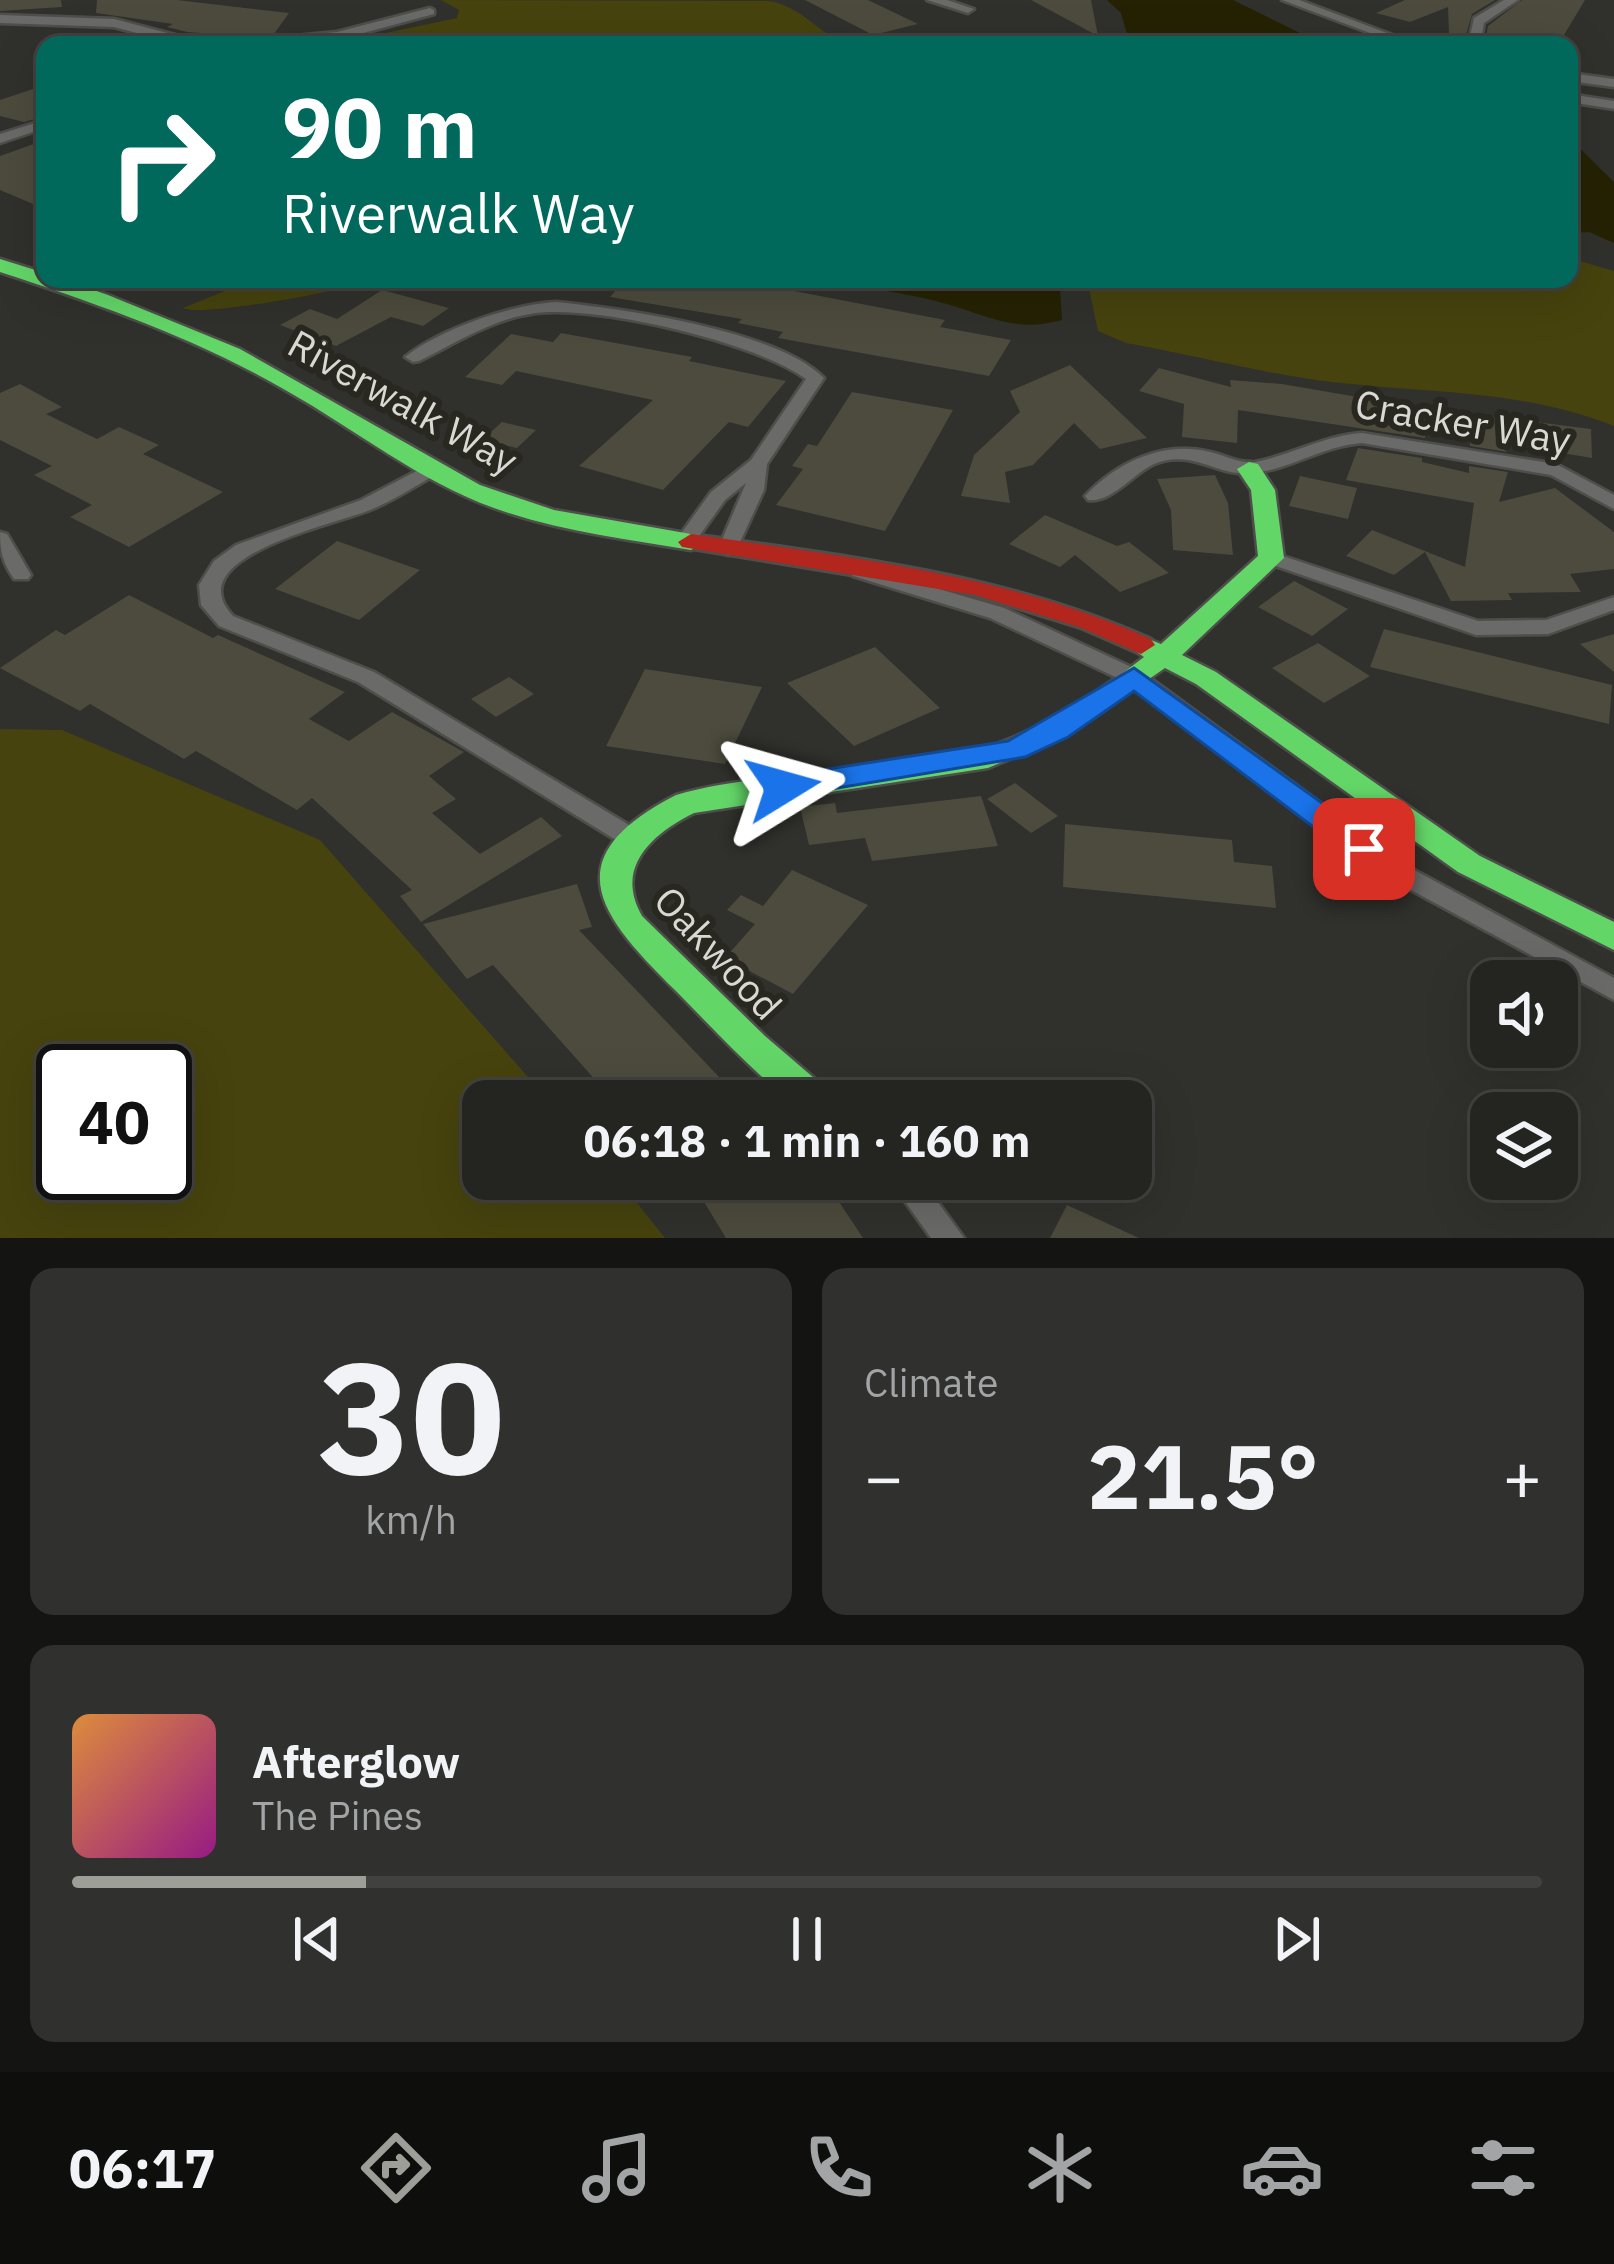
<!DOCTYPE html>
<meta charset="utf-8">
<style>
:root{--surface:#242421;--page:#30302e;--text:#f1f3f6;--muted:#a3a4a5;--line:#41413f;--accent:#9e9e99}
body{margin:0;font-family:"IBM Plex Sans",sans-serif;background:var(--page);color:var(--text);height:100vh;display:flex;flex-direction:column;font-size:45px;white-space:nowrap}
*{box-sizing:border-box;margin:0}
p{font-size:39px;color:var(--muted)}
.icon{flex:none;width:66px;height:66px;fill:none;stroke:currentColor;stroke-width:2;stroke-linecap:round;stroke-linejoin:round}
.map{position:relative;height:1238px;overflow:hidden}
.sheet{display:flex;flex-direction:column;gap:30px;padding:30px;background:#141412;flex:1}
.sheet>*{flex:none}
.banner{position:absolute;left:36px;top:36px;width:1542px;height:252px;border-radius:24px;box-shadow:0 12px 48px #0002,0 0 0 3px var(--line);background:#00695c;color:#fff;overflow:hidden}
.controls{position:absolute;left:1470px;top:960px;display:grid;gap:24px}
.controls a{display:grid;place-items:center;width:108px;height:108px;border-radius:24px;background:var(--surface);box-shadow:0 12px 48px #0002,0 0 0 3px var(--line);font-size:60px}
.speed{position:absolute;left:36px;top:1044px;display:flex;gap:24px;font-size:60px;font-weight:700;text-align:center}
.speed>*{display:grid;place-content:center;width:156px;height:156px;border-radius:50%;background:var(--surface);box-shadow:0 12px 48px #0002,0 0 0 3px var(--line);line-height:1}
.speed .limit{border:6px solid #111;border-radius:18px;background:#fff;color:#111}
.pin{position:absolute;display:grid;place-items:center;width:102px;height:102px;color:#fff;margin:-51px;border-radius:24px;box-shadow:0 6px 18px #0006}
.me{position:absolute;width:132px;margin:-66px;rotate:82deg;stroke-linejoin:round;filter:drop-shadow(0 0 9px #0008)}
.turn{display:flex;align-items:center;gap:42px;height:252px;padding:0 48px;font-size:54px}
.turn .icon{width:156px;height:156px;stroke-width:2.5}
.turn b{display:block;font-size:84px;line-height:102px}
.big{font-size:90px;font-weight:700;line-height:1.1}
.sheet .tile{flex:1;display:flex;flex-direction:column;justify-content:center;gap:18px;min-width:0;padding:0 42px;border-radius:24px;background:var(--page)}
.sheet .dial{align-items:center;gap:0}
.dial b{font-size:156px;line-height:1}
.song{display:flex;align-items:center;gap:36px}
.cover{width:144px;height:144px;border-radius:18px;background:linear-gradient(135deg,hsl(30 70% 55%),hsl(310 70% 35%))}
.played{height:12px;border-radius:6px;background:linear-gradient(90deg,var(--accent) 20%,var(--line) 20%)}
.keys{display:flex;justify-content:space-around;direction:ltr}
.heat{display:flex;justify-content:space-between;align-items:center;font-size:66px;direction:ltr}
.sheet .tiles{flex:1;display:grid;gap:30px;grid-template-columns:1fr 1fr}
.tile:last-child{grid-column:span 2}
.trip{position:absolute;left:462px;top:1080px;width:690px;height:120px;border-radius:24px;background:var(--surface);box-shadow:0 12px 48px #0002,0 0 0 3px var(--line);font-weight:700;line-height:120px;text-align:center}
.tab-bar{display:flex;height:192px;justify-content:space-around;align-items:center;background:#0e0e0d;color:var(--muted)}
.tab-bar .icon{width:84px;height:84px}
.tab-bar .on{color:var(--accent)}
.tab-bar b{font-size:54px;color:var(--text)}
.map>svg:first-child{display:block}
</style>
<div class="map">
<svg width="1614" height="1238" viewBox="0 0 1614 1238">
<rect width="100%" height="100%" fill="#30302c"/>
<!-- green -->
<path fill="#46430e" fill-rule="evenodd" d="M441,0L768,1C802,5 818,35 850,45H329L457,18L459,10Z
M1569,258L1614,271V426C1514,387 1420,394 1316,380C1252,371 1189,354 1126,343L1098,331L1087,279H1569Z
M254,279H377C353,289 199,318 183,308Z
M0,729L62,730L320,840L549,1101H483V1179H618L665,1238H0ZM63,1071H165V1173H63Z"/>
<!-- water -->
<path fill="#252204" d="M1107,0H1233L1300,33L1277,44L1105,45L1127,34L1121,13Z
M1569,138L1614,182V243L1589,232L1569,233Z
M826,279H1051L1060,291L1062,320C1012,334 984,313 936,301C900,292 863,288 826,279Z"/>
<!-- building -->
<path fill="#4c4b3d" d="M0,0H61L62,7L0,11Z
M97,0H177L289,13L274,34L245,36L187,32L167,27L173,24L96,13Z
M805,0H868L918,24L873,35Z
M1031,0H1091L1098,36Z
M1405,0H1495L1472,14L1466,35L1449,34L1448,7L1410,22L1376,13Z
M1522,0H1585L1558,45H1505L1510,38L1486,37L1488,26Z
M45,85V116L24,122L0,116V100Z
M45,140V209L0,190V156Z
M625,279H768L763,285L945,320L940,327L1011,340L989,376L778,338L783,332L738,323L742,319L610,297Z
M382,290L449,308L423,326L391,317L336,346L280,325L310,309L337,319Z
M561,333L692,357L689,361L786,381L748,427L729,422L663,490L579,466L653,400L516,371L502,385L465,377L511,334L553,342Z
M1070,365L1147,438L1100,449L1074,423L1033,465L1005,472L1010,503L961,496L974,455L1020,412L1010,391Z
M1159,368L1231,387L1230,380L1282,384L1428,409L1425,438L1238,410L1237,443L1182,437L1184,404L1139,391Z
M20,384L62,407L46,414L97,439L119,427L159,445L143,454L223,492L129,547L70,517L92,505L34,475L52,466L0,440V393Z
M852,392L953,410L885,531L776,505L803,469L792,466L808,444L817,446Z
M1472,414L1591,429L1592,458L1495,442L1507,452L1470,446Z
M502,422L536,430L517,448L482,440Z
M1358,448L1422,458V462L1469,473V466L1508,472L1499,502L1555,488L1614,532V569L1570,574L1581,592L1508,593L1512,600L1451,601L1425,552L1394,575L1346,556L1372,530L1465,567L1474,503L1346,480Z
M1215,475L1228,503L1233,555L1173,550L1171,510L1157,479Z
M1300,476L1357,488L1348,519L1289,506Z
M1045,515L1117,546L1129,542L1169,573L1120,592L1075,555L1060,567L1009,544Z
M337,541L420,570L359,620L275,589Z
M1294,581L1348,609L1312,636L1258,607Z
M129,595L213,638L218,635L345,692L309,719L349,741L392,712L464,752L429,776L456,799L432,813L480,854L541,817L562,836L421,922L400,896L412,890L312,798L297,810L196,751L184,759L90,704L80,711L0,668L56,630L65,635Z
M1384,629L1612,685L1609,724L1370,667Z
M1614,634V672L1580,644Z
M1318,643L1370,676L1324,703L1272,668Z
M875,647L940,708L854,746L787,683Z
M645,669L762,687L725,764L606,746Z
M509,677L534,694L496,717L471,699Z
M1015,783L1058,816L1031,833L987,799Z
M981,796L998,846L872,861L865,838L809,845L800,807L835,803L837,813Z
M1065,824L1232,840L1234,862L1272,866L1276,908L1063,887Z
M792,870L868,905L793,994L725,958L755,924L727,910L741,895L763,906Z
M577,884L592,927L579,930L742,1101H614L493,965L467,979L423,924Z
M738,1179H824L863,1238H726L701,1197Z
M1067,1205L1139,1238H1050Z"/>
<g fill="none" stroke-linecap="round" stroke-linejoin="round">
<!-- street casing -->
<g stroke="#4e4e4b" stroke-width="5">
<path id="street" d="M927,0H947L974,9L968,13Z
M1282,0H1299L1419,45H1402Z
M1504,0H1518L1484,23L1480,45H1468L1474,18Z
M430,8L434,10V14L337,40L282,45L179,44L114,27L0,23V15L114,19L179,36L245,41L337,32Z
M1569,73L1614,79V87L1569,81Z
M1569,94L1614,101V109L1569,102Z
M45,120V128L0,143V134Z
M557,302C624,309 776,330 824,378L767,464L764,490L735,553L728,555L718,549L746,483L725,500L692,546L685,548L675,542L711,492L751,460L806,379C756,342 591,303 530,314C491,320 454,344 419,361L413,362L405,357C440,329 512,304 557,302Z
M1362,433L1556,464L1614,495V509L1551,475L1362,443C1323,446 1291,469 1253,473C1217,478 1193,447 1152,465C1132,475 1111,503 1088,500L1085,496C1117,462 1164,440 1210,452C1225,455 1239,464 1255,462C1292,455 1322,436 1362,433Z
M430,464L437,466L439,470L437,474C415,486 393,501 370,510C333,525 177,557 233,616L374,672L639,831L642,837L639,843H621L358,682L219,626L201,605L199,585L214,561L236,545L361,500Z
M0,532L7,534L31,575L28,579H14C3,563 0,552 0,532Z
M1271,552L1478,621L1546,620L1614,597V610L1548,634L1476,635L1264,562L1261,558L1264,554Z
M860,566L1004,608L1142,672L1405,865L1614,978V1000L1387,877L1126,682L990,618L853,576L850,572Z
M889,1179H921L964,1238H931Z"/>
</g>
<!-- fast casing -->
<g stroke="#4e4e4b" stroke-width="5">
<path id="fast" d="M0,259L45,273V279H62L108,295L240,349L480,485L554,510L691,534L704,542L691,550C625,539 557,531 494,508C419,481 356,430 287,391C198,339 98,304 0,272Z
M1249,462L1258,464L1275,490L1284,558L1182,655L1216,672L1480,856L1614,922V950L1458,872L1196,684L1165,668L1071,733L988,768L694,813C652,834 614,867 642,916L765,1036L828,1090L833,1101H789C749,1067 713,1029 676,991C601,917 551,859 676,795C771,768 881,777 976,751C1037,733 1094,696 1144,657L1127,645L1131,639L1141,636L1161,644L1258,556L1251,490L1237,469Z"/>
</g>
<!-- jam casing -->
<g stroke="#4e4e4b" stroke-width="5">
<path id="jam" d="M691,534C848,557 1004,573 1151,639L1155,645L1141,654L1079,627L975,595L682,547L678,542Z"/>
</g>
<!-- street -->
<use href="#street" fill="#6a6a68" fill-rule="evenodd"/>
<!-- fast -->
<use href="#fast" fill="#63d668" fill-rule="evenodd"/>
<!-- jam -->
<use href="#jam" fill="#b3261e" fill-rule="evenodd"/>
</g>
<!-- route -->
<path fill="#1a73e8" stroke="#114b97" stroke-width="3" d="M1134,668L1375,841L1380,849L1375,857H1353L1134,691L1068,737L1025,757L783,797L767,787L783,776L1008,741Z"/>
<g text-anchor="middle" stroke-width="12" stroke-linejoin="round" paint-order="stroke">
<!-- street labels -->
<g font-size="39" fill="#d9d9d4" stroke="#282821">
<text transform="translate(403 402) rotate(29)" y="14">Riverwalk Way</text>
<text transform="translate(1463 422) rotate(10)" y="14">Cracker Way</text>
<text transform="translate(718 953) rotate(47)" y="14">Oakwood</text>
</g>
</g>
</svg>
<div class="controls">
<a><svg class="icon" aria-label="sound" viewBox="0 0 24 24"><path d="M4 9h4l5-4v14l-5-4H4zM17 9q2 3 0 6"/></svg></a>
<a><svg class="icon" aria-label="layers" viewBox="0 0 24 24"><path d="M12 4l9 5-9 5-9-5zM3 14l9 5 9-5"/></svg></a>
</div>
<div class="speed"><div class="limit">40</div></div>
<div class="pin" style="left:1364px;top:849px;background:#d93025"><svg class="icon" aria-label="arrive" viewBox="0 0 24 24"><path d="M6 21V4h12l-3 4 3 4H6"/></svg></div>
<svg class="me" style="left:783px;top:787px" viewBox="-20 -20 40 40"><path d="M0-17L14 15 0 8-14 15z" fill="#1a73e8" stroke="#fff" stroke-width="4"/></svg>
<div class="trip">06:18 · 1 min · 160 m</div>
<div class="banner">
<div class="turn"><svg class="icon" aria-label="right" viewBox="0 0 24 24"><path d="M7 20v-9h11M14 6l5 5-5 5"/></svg><div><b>90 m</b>Riverwalk Way</div></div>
</div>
</div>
<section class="sheet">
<div class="tiles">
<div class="tile dial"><b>30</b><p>km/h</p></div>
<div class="tile"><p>Climate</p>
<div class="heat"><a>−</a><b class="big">21.5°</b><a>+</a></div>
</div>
<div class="tile">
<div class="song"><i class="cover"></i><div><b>Afterglow</b><p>The Pines</p></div></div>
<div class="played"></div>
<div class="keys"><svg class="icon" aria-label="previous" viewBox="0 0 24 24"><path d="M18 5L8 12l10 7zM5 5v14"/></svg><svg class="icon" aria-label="pause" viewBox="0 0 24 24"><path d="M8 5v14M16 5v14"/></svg><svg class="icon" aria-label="next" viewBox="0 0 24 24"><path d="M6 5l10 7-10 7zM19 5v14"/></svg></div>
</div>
</div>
</section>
<nav class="tab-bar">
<b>06:17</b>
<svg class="icon on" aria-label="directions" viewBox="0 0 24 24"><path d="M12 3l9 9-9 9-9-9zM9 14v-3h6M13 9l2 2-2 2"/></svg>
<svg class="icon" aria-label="music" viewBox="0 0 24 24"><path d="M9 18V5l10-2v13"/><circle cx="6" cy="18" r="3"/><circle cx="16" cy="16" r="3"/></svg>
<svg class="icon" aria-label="phone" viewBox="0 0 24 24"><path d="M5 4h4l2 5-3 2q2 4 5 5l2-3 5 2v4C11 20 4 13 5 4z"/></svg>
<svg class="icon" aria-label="climate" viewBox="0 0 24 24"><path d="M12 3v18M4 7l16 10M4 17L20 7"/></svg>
<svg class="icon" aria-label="car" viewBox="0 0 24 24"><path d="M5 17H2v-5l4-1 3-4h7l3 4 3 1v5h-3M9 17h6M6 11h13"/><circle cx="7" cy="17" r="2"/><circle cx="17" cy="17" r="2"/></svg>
<svg class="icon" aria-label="filters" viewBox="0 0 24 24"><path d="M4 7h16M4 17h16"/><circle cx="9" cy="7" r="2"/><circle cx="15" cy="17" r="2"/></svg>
</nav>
